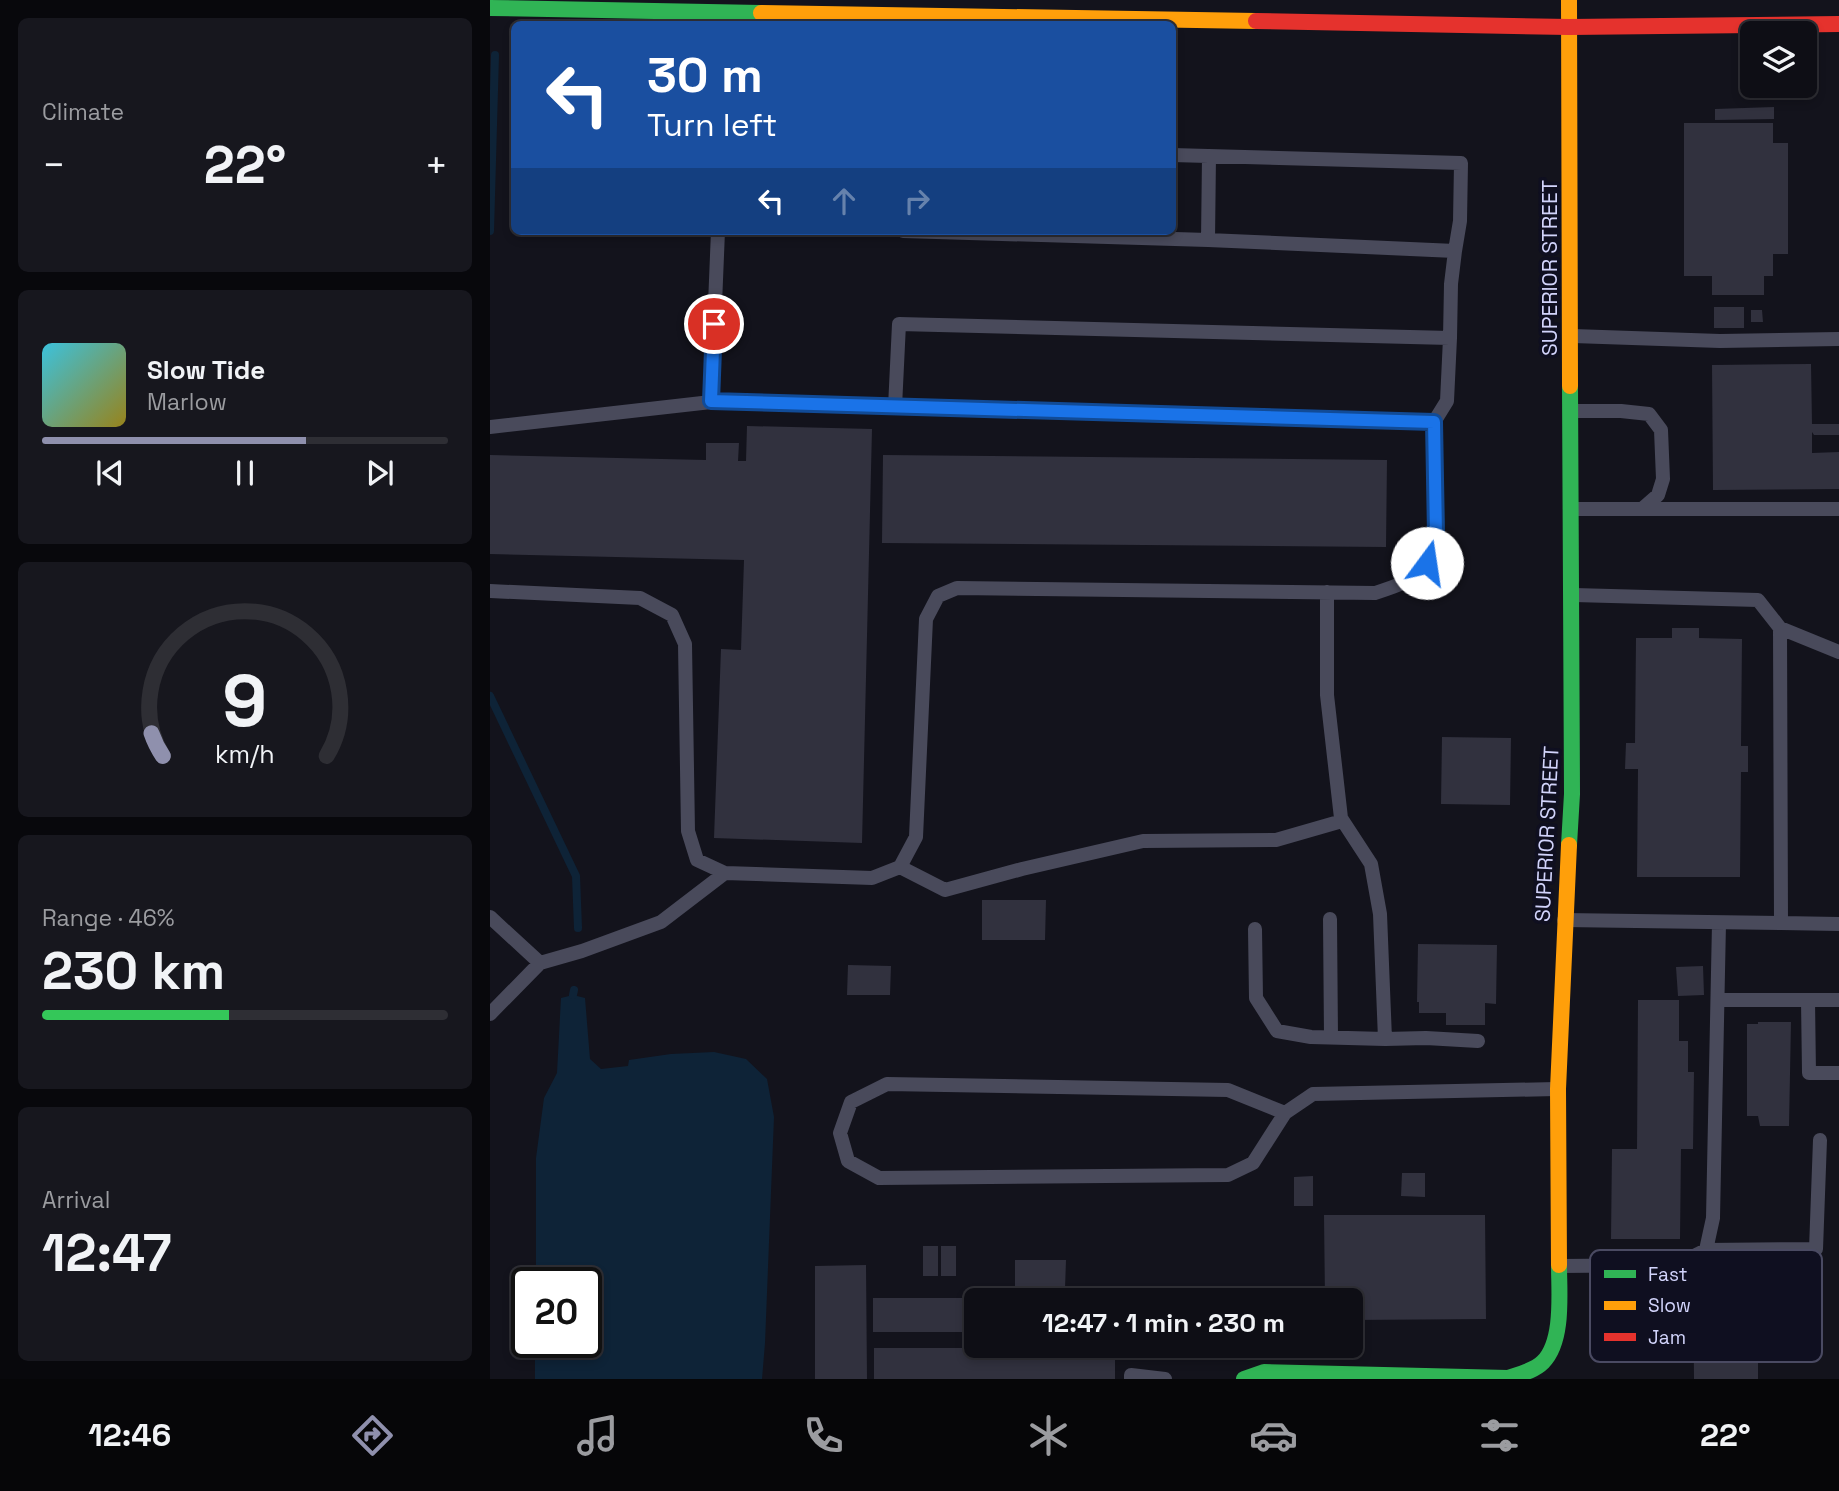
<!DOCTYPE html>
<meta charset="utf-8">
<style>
:root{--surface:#0e0e15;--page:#17171e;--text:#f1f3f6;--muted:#9b9ca0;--line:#2e2e34;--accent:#8f90ad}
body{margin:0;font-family:"Space Grotesk",sans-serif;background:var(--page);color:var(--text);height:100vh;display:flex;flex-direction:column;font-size:26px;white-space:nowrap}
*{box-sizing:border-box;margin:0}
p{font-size:23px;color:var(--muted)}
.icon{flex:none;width:38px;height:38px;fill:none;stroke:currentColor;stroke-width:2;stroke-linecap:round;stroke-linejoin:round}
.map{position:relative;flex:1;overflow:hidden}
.sheet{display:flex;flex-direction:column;gap:18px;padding:18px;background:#08080c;width:490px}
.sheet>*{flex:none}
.guide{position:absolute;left:21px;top:21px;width:665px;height:214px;border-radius:10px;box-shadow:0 4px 10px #0003,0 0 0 2px var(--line);background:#1a4fa0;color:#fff;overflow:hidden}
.tools{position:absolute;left:1250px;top:21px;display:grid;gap:14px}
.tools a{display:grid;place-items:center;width:77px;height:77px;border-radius:10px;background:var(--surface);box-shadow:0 4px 10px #0003,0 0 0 2px var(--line);font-size:35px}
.speed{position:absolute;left:21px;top:1267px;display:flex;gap:14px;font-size:35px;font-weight:700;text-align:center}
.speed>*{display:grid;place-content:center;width:91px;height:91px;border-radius:50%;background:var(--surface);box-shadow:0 4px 10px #0003,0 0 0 2px var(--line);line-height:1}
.speed .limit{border:4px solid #111;border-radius:10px;background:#fff;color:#111}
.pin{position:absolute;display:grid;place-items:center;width:60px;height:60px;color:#fff;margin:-30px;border:4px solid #fff;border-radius:50%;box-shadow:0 2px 7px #0007}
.me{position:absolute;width:77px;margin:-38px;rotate:14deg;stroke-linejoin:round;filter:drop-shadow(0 0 5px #0008)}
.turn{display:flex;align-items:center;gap:24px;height:147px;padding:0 21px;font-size:32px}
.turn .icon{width:91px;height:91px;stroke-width:2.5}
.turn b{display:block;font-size:49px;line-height:60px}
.lanes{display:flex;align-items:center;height:66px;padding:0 21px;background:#0003;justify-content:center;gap:35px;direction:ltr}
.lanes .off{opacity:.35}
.big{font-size:52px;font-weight:700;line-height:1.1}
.sheet .card{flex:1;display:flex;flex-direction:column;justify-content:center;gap:10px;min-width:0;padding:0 24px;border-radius:10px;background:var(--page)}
.sheet .dial{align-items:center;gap:0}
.dial svg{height:182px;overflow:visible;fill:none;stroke:var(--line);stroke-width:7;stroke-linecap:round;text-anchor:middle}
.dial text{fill:var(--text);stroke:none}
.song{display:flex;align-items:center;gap:21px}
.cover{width:84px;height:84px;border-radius:10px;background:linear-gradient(135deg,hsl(190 70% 55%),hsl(50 70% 35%))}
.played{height:7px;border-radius:4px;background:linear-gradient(90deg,var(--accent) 65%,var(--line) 65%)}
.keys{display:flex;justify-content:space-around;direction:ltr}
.heat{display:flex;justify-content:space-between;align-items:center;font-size:38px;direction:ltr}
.charge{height:10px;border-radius:5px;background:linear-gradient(90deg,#34c759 46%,var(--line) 0)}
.trip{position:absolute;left:474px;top:1288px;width:399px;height:70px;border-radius:10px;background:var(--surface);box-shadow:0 4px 10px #0003,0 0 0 2px var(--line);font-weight:700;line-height:70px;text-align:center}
.menu{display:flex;height:112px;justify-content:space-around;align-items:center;background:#060608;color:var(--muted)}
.menu .icon{width:49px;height:49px}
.menu .on{color:var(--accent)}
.menu b{font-size:32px;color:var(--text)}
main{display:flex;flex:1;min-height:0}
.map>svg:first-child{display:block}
</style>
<main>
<section class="sheet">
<div class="card"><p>Climate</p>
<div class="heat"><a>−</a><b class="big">22°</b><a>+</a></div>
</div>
<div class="card">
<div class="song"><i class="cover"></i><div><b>Slow Tide</b><p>Marlow</p></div></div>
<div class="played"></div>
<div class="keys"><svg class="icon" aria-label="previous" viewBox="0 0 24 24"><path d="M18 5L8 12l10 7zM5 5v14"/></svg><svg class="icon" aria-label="pause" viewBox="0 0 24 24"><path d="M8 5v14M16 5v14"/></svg><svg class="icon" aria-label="next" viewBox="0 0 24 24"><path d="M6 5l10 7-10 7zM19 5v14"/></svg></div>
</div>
<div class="card dial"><svg viewBox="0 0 100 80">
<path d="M14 69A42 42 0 1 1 86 69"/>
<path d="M14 69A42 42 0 0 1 9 59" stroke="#8f90ad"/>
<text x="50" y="56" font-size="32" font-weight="700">9</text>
<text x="50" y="72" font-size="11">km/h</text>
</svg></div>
<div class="card"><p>Range · 46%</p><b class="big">230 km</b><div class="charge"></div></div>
<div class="card"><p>Arrival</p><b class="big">12:47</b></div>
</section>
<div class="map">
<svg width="1349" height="1379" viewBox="0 0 1349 1379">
<rect width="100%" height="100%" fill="#13131c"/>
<!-- water -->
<path fill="#0e2337" d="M83,995L95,998L100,1059L111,1069L138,1066L139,1060L181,1054L224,1052L256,1059L277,1079L284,1117L275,1343L272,1379H45V1342H96V1283H46V1158L54,1098L67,1073L71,998Z"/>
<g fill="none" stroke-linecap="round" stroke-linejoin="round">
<!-- stream -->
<path stroke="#0e2337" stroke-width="8" d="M0,231L5,55
M0,696L86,876L88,928
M83,995L84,990"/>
</g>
<!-- building -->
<path fill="#31313e" d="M1284,107V119L1225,120V109Z
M1194,123H1283V143H1298V254H1283V276H1274V295H1222V276H1194Z
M1224,307H1254V328H1224Z
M1261,310H1272L1273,322H1261Z
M1321,364L1322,424H1349V435H1324L1322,432V453L1349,452V489L1223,490L1222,365Z
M257,426L382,429L372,843L224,838L231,649L251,650L254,560L0,554V455L216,460V443H249L248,461H256Z
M393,455L897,460L896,547L392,543Z
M1182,628H1209V638L1252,639L1251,746H1258V772H1251L1250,877H1147L1148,769H1135L1136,743H1145L1146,638H1182Z
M952,737L1021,738L1020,805L951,804Z
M492,900H556L555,940H492Z
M928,944L1007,945L1006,1004L995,1003V1025H956V1013H929V1002H927Z
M358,965L401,966L400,995H357Z
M1213,966L1214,995L1188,996L1186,967Z
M1148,1000H1189V1041H1198V1072H1204L1203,1149H1191L1190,1239H1121L1122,1149H1147Z
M1268,1022H1301L1299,1126H1270L1268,1116H1257V1024H1268Z
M912,1173H935V1197L911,1196Z
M823,1176V1206H804V1177Z
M834,1215H995L996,1319L861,1320V1300H835Z
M433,1246H448V1276H433Z
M451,1246H466V1276H451Z
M525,1260H576L575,1289H525Z
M376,1265L377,1379H325V1266Z
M1203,1276H1267V1299L1286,1298V1338H1268V1379H1204Z
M534,1292H567V1300H534Z
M383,1298H486V1332H383Z
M491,1346H625V1379H384V1348H491Z"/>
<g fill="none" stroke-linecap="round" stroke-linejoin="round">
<!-- lane -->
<path stroke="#494a5b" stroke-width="14" d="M413,231L718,240L965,251L970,221L971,163L682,155
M718,240L719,156
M1083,336L1230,341L1349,339
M221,402L228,231
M405,407L409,324L960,338L961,284L965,251
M1083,411H1131L1159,414L1171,430L1173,479L1168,495L1152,509H1083
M944,422L957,401L960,338
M0,427L221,402L944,422C944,452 953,541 937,564C924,581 904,587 885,593L467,588L448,596L436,619L426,837L410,867L382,878L235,873L207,860L198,831L195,644L182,615L150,598L0,591
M1152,509H1349
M837,592V695L851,818L881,864L890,914L895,1039L936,1038L988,1041
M1290,628L1349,652
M410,867L455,890L532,869L653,841L786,840L852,821
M0,917L50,963
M840,919L841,1037
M1074,920L1291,923L1290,628L1268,600L1084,595
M1229,923L1223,1218L1216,1250L1326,1249L1330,1140
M1291,923L1349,924
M765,929L766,998L787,1031L821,1037L895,1039
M1228,1000H1349
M1318,1000L1319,1073H1349
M0,1014L50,963L92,951L171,922L235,873
M795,1113L738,1090L397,1084L361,1102L350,1133L358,1161L389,1178L738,1175L763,1163L795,1113L823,1094L1066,1089
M1070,1266L1186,1265L1216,1250
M641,1379V1375L675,1379"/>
<!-- fast -->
<path stroke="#30b455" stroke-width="16" d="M0,8L271,13
M1079,845L1082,794L1080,386
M754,1379L774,1372L1018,1378C1030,1374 1044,1371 1053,1362C1074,1341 1069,1292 1069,1265"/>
<!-- slow -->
<path stroke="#ff9f0a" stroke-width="16" d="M1079,0L1080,386
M271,13L766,21
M1069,1265L1068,1089L1079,845"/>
<!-- jam -->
<path stroke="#e5322d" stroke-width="16" d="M766,21L1079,27L1349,24"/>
</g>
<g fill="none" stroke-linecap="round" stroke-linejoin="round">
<!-- route casing -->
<g stroke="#114b97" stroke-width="18">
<path id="route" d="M224,324L221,401L944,422L946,534L937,563"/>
</g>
<!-- route -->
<use href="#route" stroke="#1a73e8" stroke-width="12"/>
</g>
<g text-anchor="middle" stroke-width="7" stroke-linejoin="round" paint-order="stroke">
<!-- street labels -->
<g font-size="21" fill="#d2d4fb" stroke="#0f0f20">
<text transform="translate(1060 268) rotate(-90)" y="7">SUPERIOR STREET</text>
<text transform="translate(1057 834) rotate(-87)" y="7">SUPERIOR STREET</text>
</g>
</g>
<!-- legend -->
<rect x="1100" y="1250" width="232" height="112" rx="10" fill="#0f0f20" stroke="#4a4a62" stroke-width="2"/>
<rect x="1114" y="1270" width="32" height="8" fill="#30b455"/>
<rect x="1114" y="1301" width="32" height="9" fill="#ff9f0a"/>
<rect x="1114" y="1333" width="32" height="8" fill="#e5322d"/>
<g font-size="19" fill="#d2d4fb">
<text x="1158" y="1281">Fast</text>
<text x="1158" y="1312">Slow</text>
<text x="1158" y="1344">Jam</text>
</g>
</svg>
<div class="tools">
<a><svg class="icon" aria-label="layers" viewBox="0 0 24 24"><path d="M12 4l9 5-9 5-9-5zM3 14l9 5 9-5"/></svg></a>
</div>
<div class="speed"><div class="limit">20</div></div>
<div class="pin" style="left:224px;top:324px;background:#d93025"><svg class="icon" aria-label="arrive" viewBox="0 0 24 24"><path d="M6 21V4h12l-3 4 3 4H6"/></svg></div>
<svg class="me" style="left:937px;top:563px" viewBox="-20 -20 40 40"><circle r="19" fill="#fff"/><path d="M0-13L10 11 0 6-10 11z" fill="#1a73e8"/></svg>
<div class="trip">12:47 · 1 min · 230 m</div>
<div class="guide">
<div class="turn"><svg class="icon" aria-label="left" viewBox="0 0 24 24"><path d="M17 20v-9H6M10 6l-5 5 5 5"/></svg><div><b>30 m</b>Turn left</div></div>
<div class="lanes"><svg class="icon" aria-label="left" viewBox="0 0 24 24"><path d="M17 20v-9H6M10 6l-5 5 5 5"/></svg><svg class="icon off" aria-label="ahead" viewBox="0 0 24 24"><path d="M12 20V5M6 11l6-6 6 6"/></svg><svg class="icon off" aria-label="right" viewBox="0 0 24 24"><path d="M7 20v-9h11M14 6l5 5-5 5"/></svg></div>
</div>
</div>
</main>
<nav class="menu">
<b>12:46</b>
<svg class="icon on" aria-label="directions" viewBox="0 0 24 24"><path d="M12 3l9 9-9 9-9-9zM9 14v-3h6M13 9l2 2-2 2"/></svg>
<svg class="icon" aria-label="music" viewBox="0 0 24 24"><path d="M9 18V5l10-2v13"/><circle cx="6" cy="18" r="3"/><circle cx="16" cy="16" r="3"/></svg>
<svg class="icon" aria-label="phone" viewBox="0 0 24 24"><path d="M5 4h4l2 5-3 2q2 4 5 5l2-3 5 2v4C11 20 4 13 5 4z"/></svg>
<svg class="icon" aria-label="climate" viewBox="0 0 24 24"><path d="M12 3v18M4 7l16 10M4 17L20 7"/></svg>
<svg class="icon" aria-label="car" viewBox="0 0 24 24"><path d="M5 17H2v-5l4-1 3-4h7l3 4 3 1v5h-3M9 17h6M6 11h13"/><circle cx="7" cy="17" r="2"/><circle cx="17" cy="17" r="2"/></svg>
<svg class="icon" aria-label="filters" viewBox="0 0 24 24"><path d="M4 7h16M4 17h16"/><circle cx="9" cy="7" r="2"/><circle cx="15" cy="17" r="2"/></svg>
<b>22°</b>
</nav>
